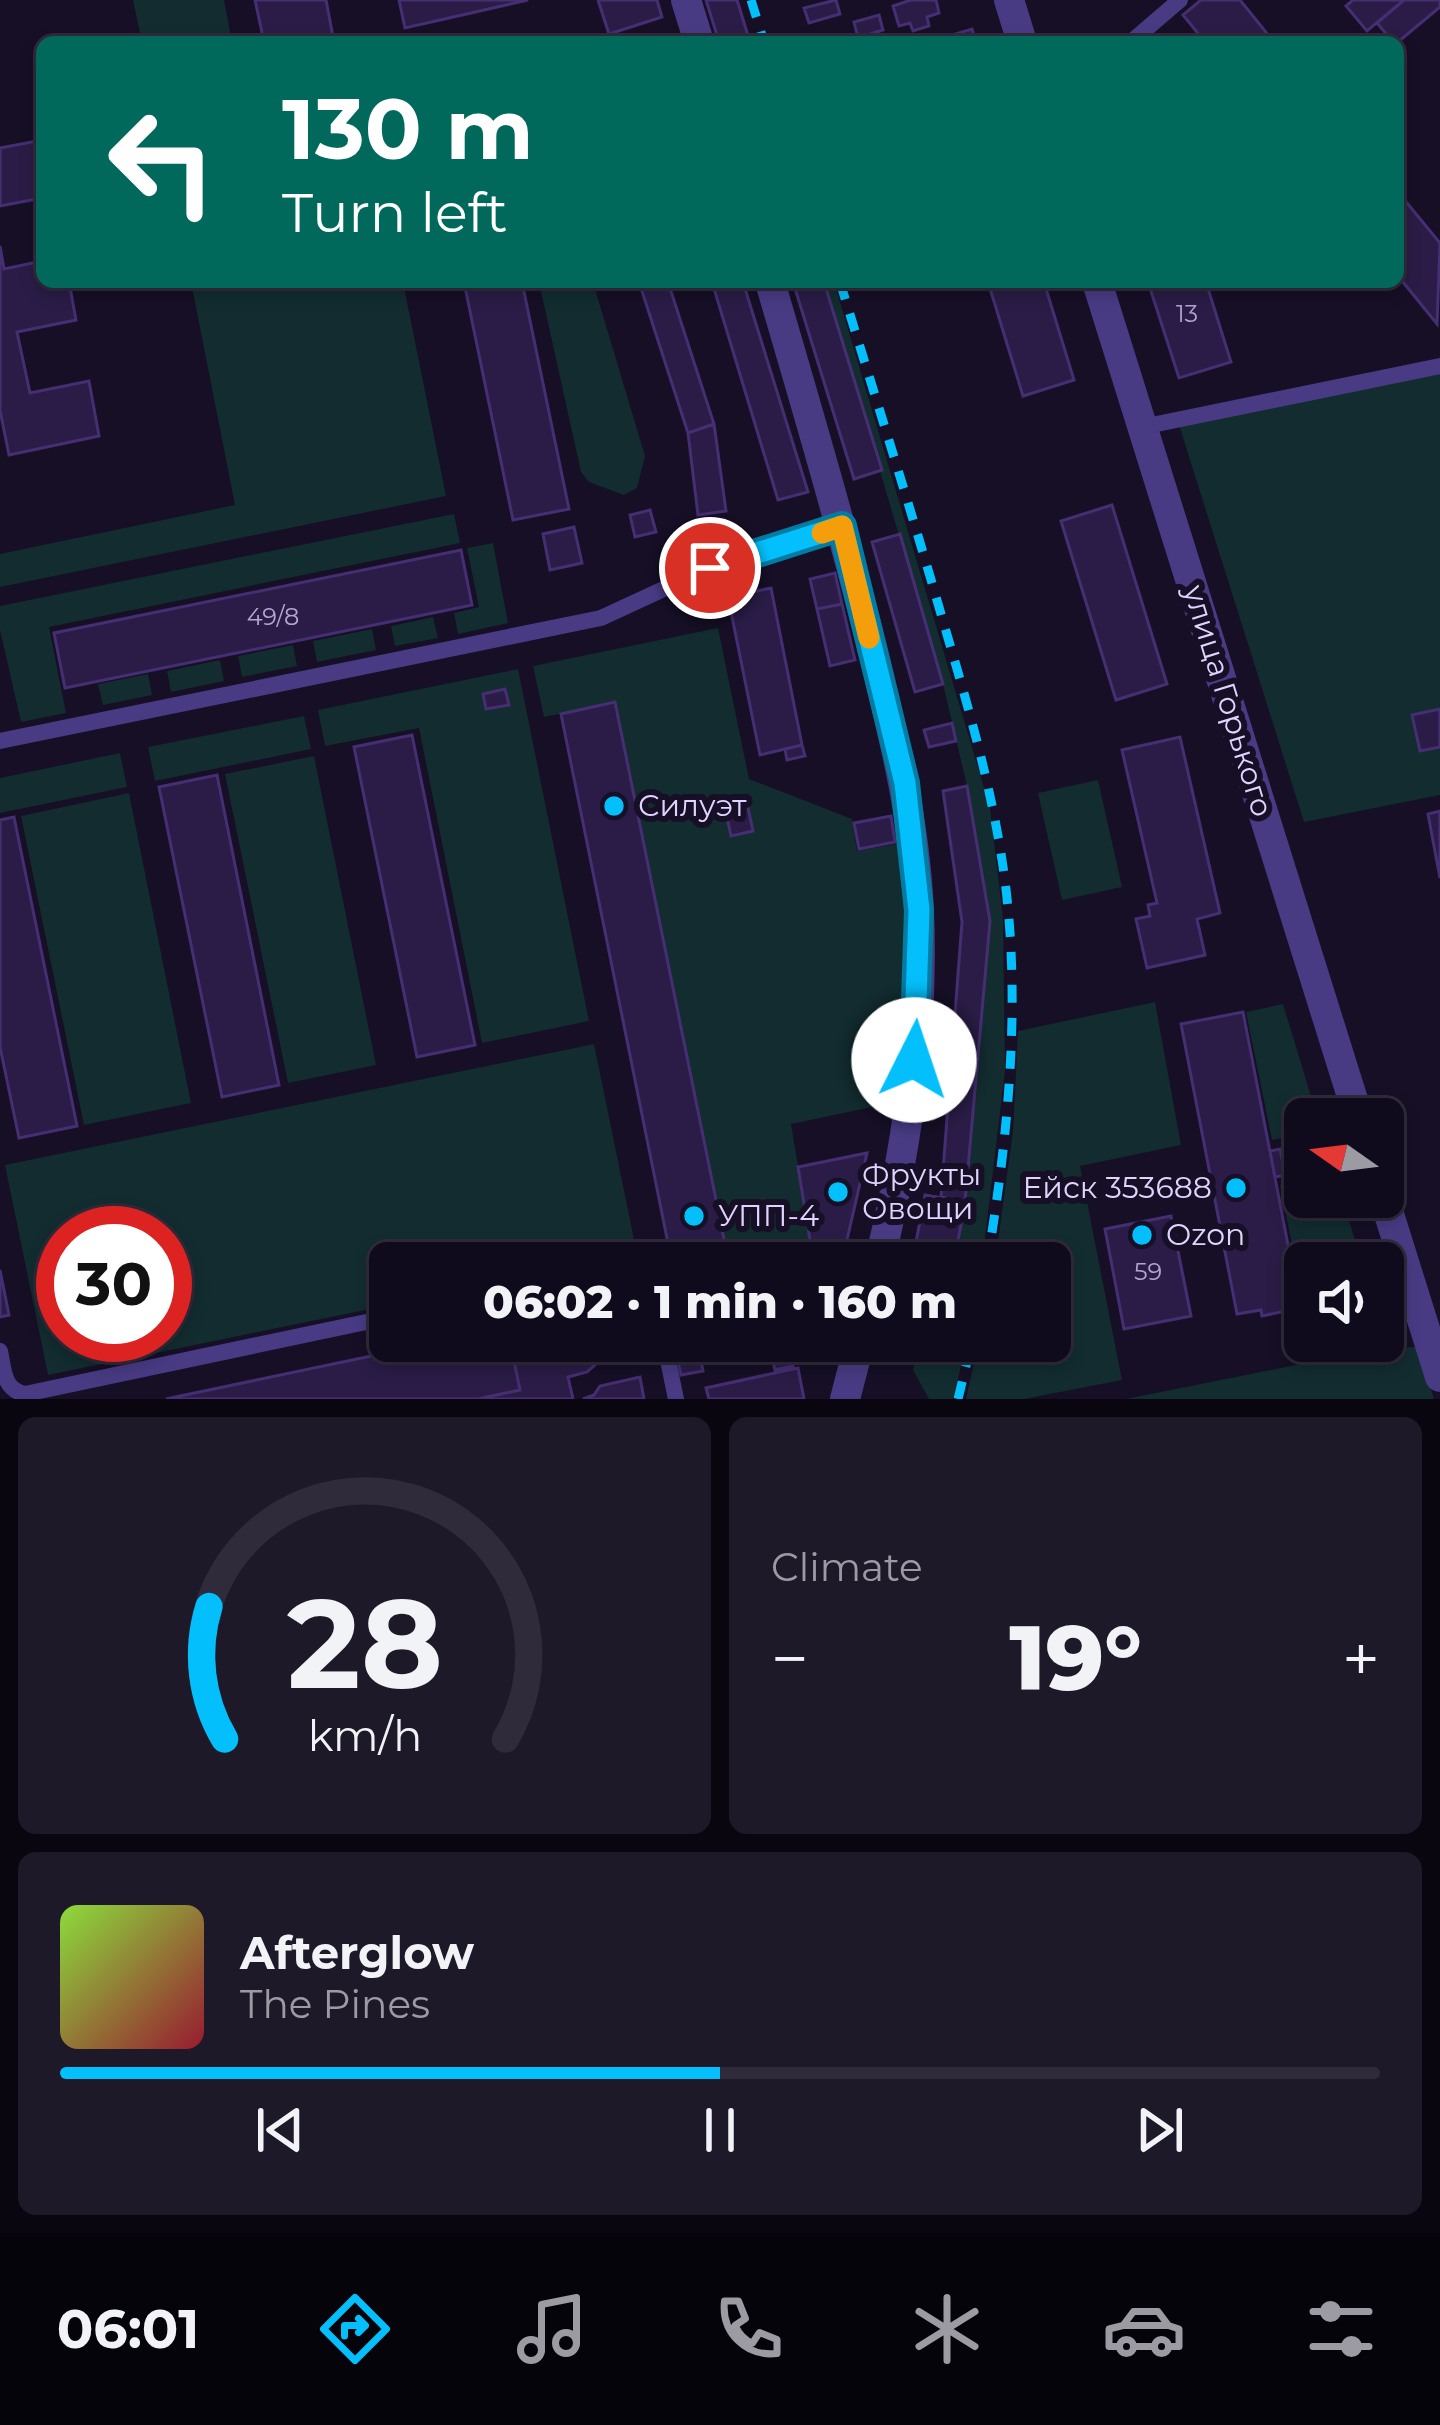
<!DOCTYPE html>
<meta charset="utf-8">
<style>
:root{--surface:#100b1c;--page:#1e1929;--text:#f1f3f6;--muted:#9c9ba3;--line:#302b3b;--accent:#03bffb}
body{margin:0;font-family:Montserrat,sans-serif;background:var(--page);color:var(--text);height:100vh;display:flex;flex-direction:column;font-size:45px;white-space:nowrap}
*{box-sizing:border-box;margin:0}
p{font-size:39px;color:var(--muted)}
.icon{flex:none;width:66px;height:66px;fill:none;stroke:currentColor;stroke-width:2;stroke-linecap:round;stroke-linejoin:round}
.map{position:relative;height:1399px;overflow:hidden}
.drawer{display:flex;flex-direction:column;gap:18px;padding:18px;background:#09060f;flex:1}
.drawer>*{flex:none}
.guide{position:absolute;left:36px;top:36px;width:1368px;height:252px;border-radius:18px;box-shadow:0 6px 18px #0003,0 0 0 3px var(--line);background:#00695c;color:#fff;overflow:hidden}
.needle{width:78px;rotate:284deg}
.fabs{position:absolute;left:1284px;top:1098px;display:grid;gap:24px}
.fabs a{display:grid;place-items:center;width:120px;height:120px;border-radius:18px;background:var(--surface);box-shadow:0 6px 18px #0003,0 0 0 3px var(--line);font-size:60px}
.speed{position:absolute;left:36px;top:1206px;display:flex;gap:24px;font-size:60px;font-weight:700;text-align:center}
.speed>*{display:grid;place-content:center;width:156px;height:156px;border-radius:50%;background:var(--surface);box-shadow:0 6px 18px #0003,0 0 0 3px var(--line);line-height:1}
.speed .limit{border:18px solid #d22;background:#fff;color:#111}
.pin{position:absolute;display:grid;place-items:center;width:102px;height:102px;color:#fff;margin:-51px;border:6px solid #fff;border-radius:50%;box-shadow:0 3px 12px #0007}
.me{position:absolute;width:132px;margin:-66px;rotate:4deg;stroke-linejoin:round;filter:drop-shadow(0 0 9px #0008)}
.turn{display:flex;align-items:center;gap:42px;height:252px;padding:0 48px;font-size:54px}
.turn .icon{width:156px;height:156px;stroke-width:2.5}
.turn b{display:block;font-size:84px;line-height:102px}
.big{font-size:90px;font-weight:800;line-height:1.1}
.drawer .tile{flex:1;display:flex;flex-direction:column;justify-content:center;gap:18px;min-width:0;padding:0 42px;border-radius:18px;background:var(--page)}
.drawer .dial{align-items:center;gap:0}
.dial svg{height:312px;overflow:visible;fill:none;stroke:var(--line);stroke-width:7;stroke-linecap:round;text-anchor:middle}
.dial text{fill:var(--text);stroke:none}
.song{display:flex;align-items:center;gap:36px}
.cover{width:144px;height:144px;border-radius:18px;background:linear-gradient(135deg,hsl(90 70% 55%),hsl(350 70% 35%))}
.played{height:12px;border-radius:6px;background:linear-gradient(90deg,var(--accent) 50%,var(--line) 50%)}
.keys{display:flex;justify-content:space-around;direction:ltr}
.heat{display:flex;justify-content:space-between;align-items:center;font-size:66px;direction:ltr}
.drawer .tiles{flex:1;display:grid;gap:18px;grid-template-columns:1fr 1fr}
.tile:last-child{grid-column:span 2}
.trip{position:absolute;left:369px;top:1242px;width:702px;height:120px;border-radius:18px;background:var(--surface);box-shadow:0 6px 18px #0003,0 0 0 3px var(--line);font-weight:800;line-height:120px;text-align:center}
.menu{display:flex;height:192px;justify-content:space-around;align-items:center;background:#06040b;color:var(--muted)}
.menu .icon{width:84px;height:84px}
.menu .current{color:var(--accent)}
.menu b{font-size:54px;color:var(--text)}
.map>svg:first-child{display:block}
</style>
<div class="map">
<svg width="1440" height="1399" viewBox="0 0 1440 1399">
<rect width="100%" height="100%" fill="#160f26"/>
<!-- green -->
<path fill="#122c2f" fill-rule="evenodd" d="M133,0H224L232,42H142Z
M191,282H403L446,496L0,587V554L235,505Z
M539,282H593L645,456L637,488L624,495L589,482L581,472Z
M824,282H834L990,808L1003,918L1005,1071L982,1263H954L965,1202L990,921L967,786L943,684Z
M1440,374V795L1304,822L1179,425Z
M454,514L460,543L49,627L66,713L21,722L0,630V606Z
M493,543L508,623L458,634L454,613L479,607L467,548Z
M433,617L438,638L395,646L391,626Z
M718,628L749,779L852,819L857,851L902,843C916,927 904,1017 896,1102L791,1124L813,1256L783,1263H729L615,703L544,717L533,666Z
M372,629L376,650L317,662L313,641Z
M293,645L297,666L242,677L238,656Z
M220,660L224,681L171,692L167,671Z
M518,669L589,1021L482,1043L419,728L325,746L318,710Z
M148,674L152,695L103,705L98,684Z
M304,716L311,749L155,781L148,747Z
M120,753L127,787L0,813V778Z
M314,756L376,1065L288,1083L225,774Z
M1098,780L1122,887L1062,900L1038,793Z
M129,793L191,1103L84,1125L21,816Z
M1155,1002L1181,1145L1080,1166L1122,1380L1024,1399H966L979,1341H1050V1263H995L1013,1131L1018,1031Z
M1283,1004L1318,1119H1305V1133L1272,1140L1246,1012Z
M594,1044L637,1254L594,1263H390V1305L48,1375L5,1165ZM63,1233H165V1335H63Z
M1305,1181V1197H1342L1360,1257L1305,1263L1303,1300L1280,1185Z
M921,1341H967L953,1399H929L913,1370Z
M1418,1347L1434,1399H1126L1381,1348Z"/>
<!-- building -->
<path fill="#2a1c46" stroke="#452e72" stroke-width="3" d="M255,0H326L334,42H264Z
M399,0H528L405,28Z
M598,0H657L662,17L609,34Z
M706,0H737L750,42H719Z
M836,0L840,14L809,23L804,8Z
M911,0H936L939,13L927,17L929,26L913,31L910,23L899,26L893,6Z
M1201,0H1240L1274,42H1205L1183,15Z
M1353,0H1404L1367,31L1346,6Z
M1404,0H1440V7L1398,42H1393L1377,23Z
M879,15L883,30L858,38L854,22Z
M972,29L976,42H954L952,35Z
M42,140V198L0,206V148Z
M1398,192L1440,243L1437,324L1398,276Z
M0,246L4,269L42,261V282H69L76,320L17,332L30,393L89,381L99,436L9,455L0,410Z
M464,282H522L569,509L513,520Z
M639,282H668L714,424L688,433Z
M712,282H743L808,492L778,500Z
M793,282H824L882,470L854,479Z
M988,282H1044L1074,380L1023,396Z
M1148,282H1206L1231,362L1179,378Z
M714,424L726,511L698,515L688,433Z
M1112,505L1167,684L1116,700L1061,521Z
M650,510L656,532L635,537L630,515Z
M574,527L582,563L550,570L543,534Z
M900,534L943,684L915,692L872,542Z
M461,550L472,605L65,688L54,633Z
M835,573L842,604L817,609L810,579Z
M771,588L802,745L760,755L728,597Z
M842,604L855,660L830,666L817,609Z
M505,689L509,705L486,709L483,694Z
M615,702L728,1259L707,1263H672L561,714Z
M1440,709V747L1420,751L1412,715Z
M952,723L956,741L929,747L924,730Z
M412,735L475,1045L417,1057L354,747Z
M1180,737L1220,913L1197,919L1205,955L1147,968L1136,919L1150,916L1148,905L1157,903L1122,750Z
M802,745L805,756L787,760L785,749Z
M217,775L279,1085L222,1097L159,787Z
M967,786L990,921L965,1202L941,1197L962,922L943,791Z
M747,803L753,831L731,836L725,808Z
M1440,811V878L1428,814Z
M891,816L895,842L859,849L854,823Z
M14,817L77,1126L19,1138L0,1047V820Z
M1243,1012L1299,1302L1289,1304L1290,1310L1262,1316L1261,1310L1237,1314L1181,1024Z
M1280,1149L1285,1175L1275,1177L1270,1151Z
M867,1153L846,1244L812,1252L798,1167Z
M925,1195L965,1202L954,1263H912Z
M925,1195L965,1202L954,1263H912Z
M1171,1216L1191,1316L1124,1329L1105,1229Z
M0,1270L9,1315L0,1317Z
M443,1341H510L520,1390L478,1399H166Z
M510,1341H600L603,1358L587,1372L568,1377L573,1399H478L520,1390Z
M790,1354L793,1366L775,1370L772,1357Z
M700,1357L703,1371L681,1375L678,1361Z
M798,1368L804,1399H709L706,1388Z
M640,1377L644,1399H583L594,1395L600,1386Z"/>
<g fill="none" stroke-linecap="round" stroke-linejoin="round">
<!-- service -->
<path stroke="#483b84" stroke-width="16" d="M1131,42L1180,0
M1142,427L1440,366
M0,741L601,618L709,568L842,526
M664,1341L676,1399
M0,1351C4,1369 3,1390 25,1394L390,1317"/>
<!-- minor -->
<path stroke="#483b84" stroke-width="30" d="M686,0L699,42
M1009,0L1022,42
M770,282C806,405 842,527 873,651C894,737 915,821 919,911C924,1028 907,1149 879,1263
M1097,282L1359,1119
M1383,1195L1440,1377
M845,1399L860,1341"/>
<!-- rail -->
<path stroke="#03bffb" stroke-width="9" stroke-dasharray="18 15" stroke-linecap="butt" d="M751,0L764,42
M840,282C874,393 909,503 941,614C967,703 993,789 1005,881C1021,1007 1008,1138 987,1263
M958,1399L972,1341"/>
</g>
<g fill="none" stroke-linecap="round" stroke-linejoin="round">
<!-- route casing -->
<g stroke="#027ca3" stroke-width="30">
<path id="route" d="M710,568L842,526L905,783L919,910L914,1060"/>
</g>
<!-- route -->
<use href="#route" stroke="#03bffb" stroke-width="21"/>
<!-- slow -->
<path stroke="#f59e0b" stroke-width="21" d="M822,533L842,526L869,638"/>
</g>
<!-- markers -->
<g fill="#03bffb" stroke="#160f26" stroke-width="4.5">
<circle cx="614" cy="806" r="12"/>
<circle cx="1236" cy="1188" r="12"/>
<circle cx="838" cy="1192" r="12"/>
<circle cx="694" cy="1216" r="12"/>
<circle cx="1142" cy="1235" r="12"/>
</g>
<g text-anchor="middle" stroke-width="12" stroke-linejoin="round" paint-order="stroke">
<!-- number labels -->
<g font-size="24" fill="#b2a6d0">
<text x="1187" y="322">13</text>
<text x="273" y="625">49/8</text>
<text x="1148" y="1280">59</text>
</g>
<!-- street labels -->
<g font-size="30" fill="#dfd4fe" stroke="#160f26">
<text transform="translate(1228 701) rotate(73)" y="10">улица Горького</text>
</g>
<!-- poi labels -->
<g font-size="30" fill="#dfd4fe" stroke="#160f26" text-anchor="start">
<text x="638" y="816">Силуэт</text>
<text x="862" y="1185">Фрукты<tspan x="862" dy="34">Овощи</tspan></text>
<text x="1212" y="1198" text-anchor="end">Ейск 353688</text>
<text x="718" y="1226">УПП-4</text>
<text x="1166" y="1245">Ozon</text>
</g>
</g>
</svg>
<div class="fabs">
<a><svg class="needle" viewBox="-14 -14 28 28"><path d="M0-13l5 13h-10z" fill="#e53935"/><path d="M0 13l5-13h-10z" fill="#9c9ba3"/></svg></a>
<a><svg class="icon" aria-label="sound" viewBox="0 0 24 24"><path d="M4 9h4l5-4v14l-5-4H4zM17 9q2 3 0 6"/></svg></a>
</div>
<div class="speed"><div class="limit">30</div></div>
<div class="pin" style="left:710px;top:568px;background:#d93025"><svg class="icon" aria-label="arrive" viewBox="0 0 24 24"><path d="M6 21V4h12l-3 4 3 4H6"/></svg></div>
<svg class="me" style="left:914px;top:1060px" viewBox="-20 -20 40 40"><circle r="19" fill="#fff"/><path d="M0-13L10 11 0 6-10 11z" fill="#03bffb"/></svg>
<div class="trip">06:02 · 1 min · 160 m</div>
<div class="guide">
<div class="turn"><svg class="icon" aria-label="left" viewBox="0 0 24 24"><path d="M17 20v-9H6M10 6l-5 5 5 5"/></svg><div><b>130 m</b>Turn left</div></div>
</div>
</div>
<section class="drawer">
<div class="tiles">
<div class="tile dial"><svg viewBox="0 0 100 80">
<path d="M14 69A42 42 0 1 1 86 69"/>
<path d="M14 69A42 42 0 0 1 10 35" stroke="#03bffb"/>
<text x="50" y="56" font-size="32" font-weight="700">28</text>
<text x="50" y="72" font-size="11">km/h</text>
</svg></div>
<div class="tile"><p>Climate</p>
<div class="heat"><a>−</a><b class="big">19°</b><a>+</a></div>
</div>
<div class="tile">
<div class="song"><i class="cover"></i><div><b>Afterglow</b><p>The Pines</p></div></div>
<div class="played"></div>
<div class="keys"><svg class="icon" aria-label="previous" viewBox="0 0 24 24"><path d="M18 5L8 12l10 7zM5 5v14"/></svg><svg class="icon" aria-label="pause" viewBox="0 0 24 24"><path d="M8 5v14M16 5v14"/></svg><svg class="icon" aria-label="next" viewBox="0 0 24 24"><path d="M6 5l10 7-10 7zM19 5v14"/></svg></div>
</div>
</div>
</section>
<nav class="menu">
<b>06:01</b>
<svg class="icon current" aria-label="directions" viewBox="0 0 24 24"><path d="M12 3l9 9-9 9-9-9zM9 14v-3h6M13 9l2 2-2 2"/></svg>
<svg class="icon" aria-label="music" viewBox="0 0 24 24"><path d="M9 18V5l10-2v13"/><circle cx="6" cy="18" r="3"/><circle cx="16" cy="16" r="3"/></svg>
<svg class="icon" aria-label="phone" viewBox="0 0 24 24"><path d="M5 4h4l2 5-3 2q2 4 5 5l2-3 5 2v4C11 20 4 13 5 4z"/></svg>
<svg class="icon" aria-label="climate" viewBox="0 0 24 24"><path d="M12 3v18M4 7l16 10M4 17L20 7"/></svg>
<svg class="icon" aria-label="car" viewBox="0 0 24 24"><path d="M5 17H2v-5l4-1 3-4h7l3 4 3 1v5h-3M9 17h6M6 11h13"/><circle cx="7" cy="17" r="2"/><circle cx="17" cy="17" r="2"/></svg>
<svg class="icon" aria-label="filters" viewBox="0 0 24 24"><path d="M4 7h16M4 17h16"/><circle cx="9" cy="7" r="2"/><circle cx="15" cy="17" r="2"/></svg>
</nav>
